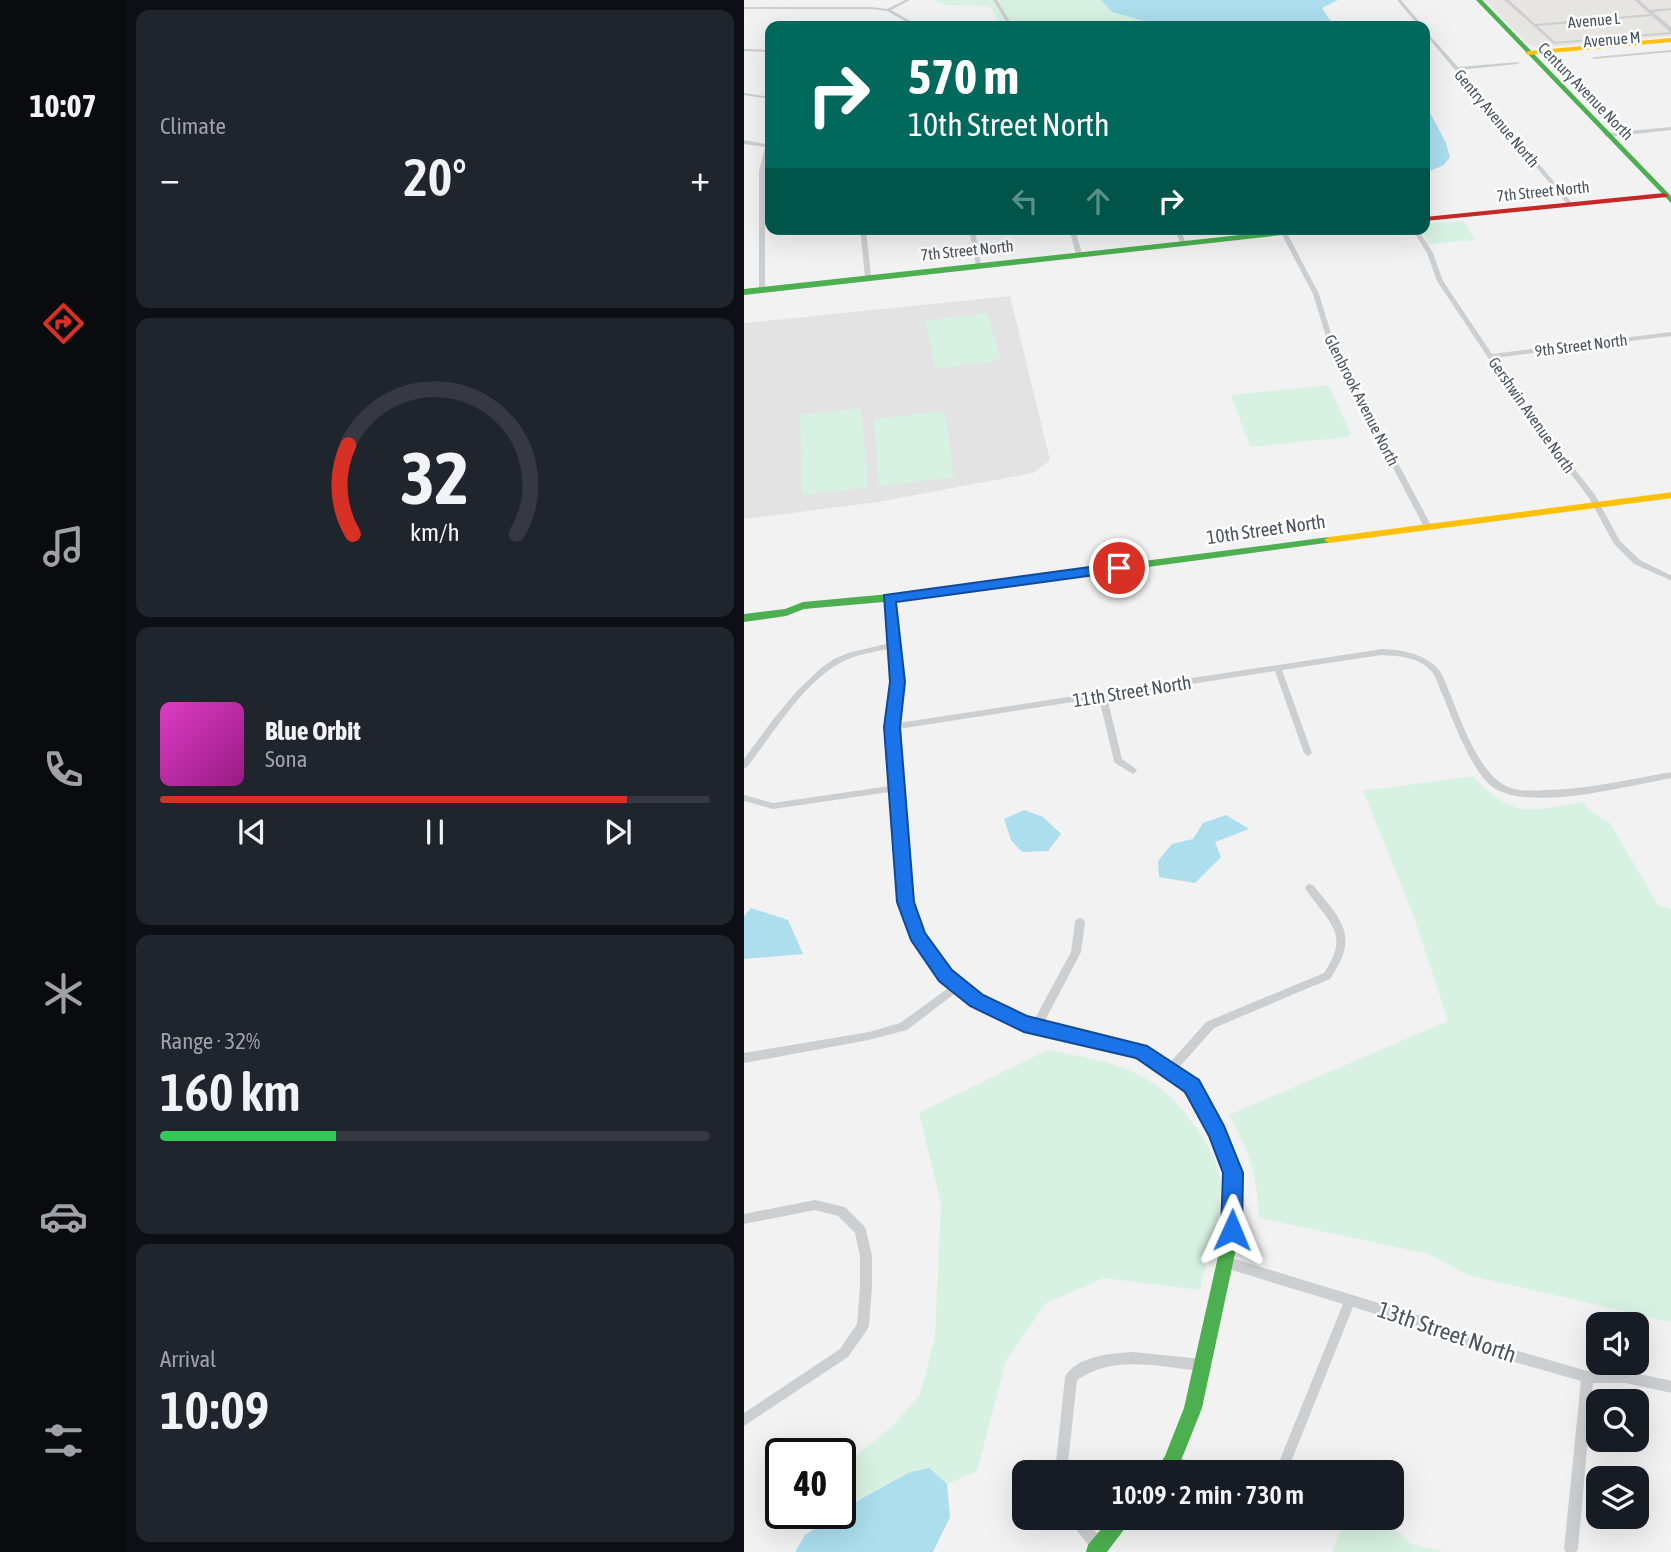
<!DOCTYPE html>
<meta charset="utf-8">
<style>
:root{--surface:#171b24;--page:#20242c;--text:#f1f3f6;--muted:#9ea1a6;--line:#363941;--accent:#d93025}
body{margin:0;font-family:"Asap Condensed",sans-serif;background:var(--page);color:var(--text);height:100vh;display:flex;flex-direction:column;font-size:26px;white-space:nowrap}
*{box-sizing:border-box;margin:0}
p{font-size:23px;color:var(--muted)}
.icon{flex:none;width:38px;height:38px;fill:none;stroke:currentColor;stroke-width:2;stroke-linecap:round;stroke-linejoin:round}
.map{position:relative;flex:1;overflow:hidden}
.sheet{display:flex;flex-direction:column;gap:10px;padding:10px;background:#0d0f14;width:618px}
.sheet>*{flex:none}
.guide{position:absolute;left:21px;top:21px;width:665px;height:214px;border-radius:14px;box-shadow:0 7px 28px #0002;background:#00695c;color:#fff;overflow:hidden}
.tools{position:absolute;left:842px;top:1312px;display:grid;gap:14px}
.tools a{display:grid;place-items:center;width:63px;height:63px;border-radius:14px;background:var(--surface);box-shadow:0 7px 28px #0002;font-size:35px}
.speed{position:absolute;left:21px;top:1438px;display:flex;gap:14px;font-size:35px;font-weight:700;text-align:center}
.speed>*{display:grid;place-content:center;width:91px;height:91px;border-radius:50%;background:var(--surface);box-shadow:0 7px 28px #0002;line-height:1}
.speed .limit{border:4px solid #111;border-radius:10px;background:#fff;color:#111}
.pin{position:absolute;display:grid;place-items:center;width:60px;height:60px;color:#fff;margin:-30px;border:4px solid #fff;border-radius:50%;box-shadow:0 2px 7px #0007}
.me{position:absolute;width:77px;margin:-38px;rotate:1deg;stroke-linejoin:round;filter:drop-shadow(0 0 5px #0008)}
.turn{display:flex;align-items:center;gap:24px;height:147px;padding:0 28px;font-size:32px}
.turn .icon{width:91px;height:91px;stroke-width:2.5}
.turn b{display:block;font-size:49px;line-height:60px}
.lanes{display:flex;align-items:center;height:66px;padding:0 28px;background:#0003;justify-content:center;gap:35px;direction:ltr}
.lanes .off{opacity:.35}
.big{font-size:52px;font-weight:600;line-height:1.1}
.sheet .tile{flex:1;display:flex;flex-direction:column;justify-content:center;gap:10px;min-width:0;padding:0 24px;border-radius:14px;background:var(--page)}
.sheet .dial{align-items:center;gap:0}
.dial svg{height:182px;overflow:visible;fill:none;stroke:var(--line);stroke-width:7;stroke-linecap:round;text-anchor:middle}
.dial text{fill:var(--text);stroke:none}
.song{display:flex;align-items:center;gap:21px}
.cover{width:84px;height:84px;border-radius:10px;background:linear-gradient(135deg,hsl(310 70% 55%),hsl(310 70% 35%))}
.played{height:7px;border-radius:4px;background:linear-gradient(90deg,var(--accent) 85%,var(--line) 85%)}
.keys{display:flex;justify-content:space-around;direction:ltr}
.heat{display:flex;justify-content:space-between;align-items:center;font-size:38px;direction:ltr}
.charge{height:10px;border-radius:5px;background:linear-gradient(90deg,#34c759 32%,var(--line) 0)}
.trip{position:absolute;left:268px;top:1460px;width:392px;height:70px;border-radius:14px;background:var(--surface);box-shadow:0 7px 28px #0002;font-weight:600;line-height:70px;text-align:center}
main{display:flex;flex:1;min-height:0}
.tab-bar{display:flex;flex-direction:column;width:126px;justify-content:space-around;align-items:center;background:#090b0e;color:var(--muted)}
.tab-bar .icon{width:49px;height:49px}
.tab-bar .on{color:var(--accent)}
.tab-bar b{font-size:32px;color:var(--text)}
.map>svg:first-child{display:block}
</style>
<main>
<nav class="tab-bar">
<b>10:07</b>
<svg class="icon on" aria-label="directions" viewBox="0 0 24 24"><path d="M12 3l9 9-9 9-9-9zM9 14v-3h6M13 9l2 2-2 2"/></svg>
<svg class="icon" aria-label="music" viewBox="0 0 24 24"><path d="M9 18V5l10-2v13"/><circle cx="6" cy="18" r="3"/><circle cx="16" cy="16" r="3"/></svg>
<svg class="icon" aria-label="phone" viewBox="0 0 24 24"><path d="M5 4h4l2 5-3 2q2 4 5 5l2-3 5 2v4C11 20 4 13 5 4z"/></svg>
<svg class="icon" aria-label="climate" viewBox="0 0 24 24"><path d="M12 3v18M4 7l16 10M4 17L20 7"/></svg>
<svg class="icon" aria-label="car" viewBox="0 0 24 24"><path d="M5 17H2v-5l4-1 3-4h7l3 4 3 1v5h-3M9 17h6M6 11h13"/><circle cx="7" cy="17" r="2"/><circle cx="17" cy="17" r="2"/></svg>
<svg class="icon" aria-label="filters" viewBox="0 0 24 24"><path d="M4 7h16M4 17h16"/><circle cx="9" cy="7" r="2"/><circle cx="15" cy="17" r="2"/></svg>
</nav>
<section class="sheet">
<div class="tile"><p>Climate</p>
<div class="heat"><a>−</a><b class="big">20°</b><a>+</a></div>
</div>
<div class="tile dial"><svg viewBox="0 0 100 80">
<path d="M14 69A42 42 0 1 1 86 69"/>
<path d="M14 69A42 42 0 0 1 12 30" stroke="#d93025"/>
<text x="50" y="56" font-size="32" font-weight="700">32</text>
<text x="50" y="72" font-size="11">km/h</text>
</svg></div>
<div class="tile">
<div class="song"><i class="cover"></i><div><b>Blue Orbit</b><p>Sona</p></div></div>
<div class="played"></div>
<div class="keys"><svg class="icon" aria-label="previous" viewBox="0 0 24 24"><path d="M18 5L8 12l10 7zM5 5v14"/></svg><svg class="icon" aria-label="pause" viewBox="0 0 24 24"><path d="M8 5v14M16 5v14"/></svg><svg class="icon" aria-label="next" viewBox="0 0 24 24"><path d="M6 5l10 7-10 7zM19 5v14"/></svg></div>
</div>
<div class="tile"><p>Range · 32%</p><b class="big">160 km</b><div class="charge"></div></div>
<div class="tile"><p>Arrival</p><b class="big">10:09</b></div>
</section>
<div class="map">
<svg width="928" height="1552" viewBox="0 0 928 1552">
<rect width="100%" height="100%" fill="#f2f2f2"/>
<!-- commercial -->
<path fill="#e6e5e1" d="M741,0H927V36L794,48L785,45Z"/>
<!-- education -->
<path fill="#e4e3e4" d="M266,296L306,460L289,473L134,502L0,519V323Z"/>
<!-- green -->
<path fill="#d7f1e2" d="M189,0H357L368,12L418,26H257L246,6L203,5Z
M719,221L731,240L685,244L676,229H681V224Z
M243,313L257,360L192,369L181,321Z
M584,385L607,433L604,437L506,447L487,395Z
M117,408L124,487L58,495L56,415Z
M201,411L210,477L135,486L130,419Z
M729,776C770,820 784,811 839,802L845,810L866,823L914,905L927,909V1322L724,1275L685,1254L515,1218C513,1173 506,1154 485,1115L704,1021L669,914L619,791Z
M304,1050C373,1064 413,1068 454,1131C464,1146 476,1166 477,1185C477,1216 462,1259 456,1290L360,1278L302,1303L262,1360L233,1471L203,1484L185,1469L164,1473L113,1500L99,1465L149,1426L176,1394L191,1338L197,1203L175,1113Z
M605,1517H639L667,1544L701,1552H588L600,1521Z"/>
<!-- water -->
<path fill="#acdeee" d="M357,0H594L578,8L586,20L598,26H418L368,12Z
M681,103L702,143L706,157L700,165L681,173Z
M280,810L299,817L317,834L304,851L278,852L267,840L260,819Z
M482,815L505,829L471,842L477,857L451,883L415,877L414,861L428,844L449,839L459,823Z
M7,908L44,920L59,954L0,959V916Z
M185,1468L203,1484L206,1517L189,1552H51L61,1535L113,1501L164,1473Z"/>
<g fill="none" stroke-linecap="round" stroke-linejoin="round">
<!-- street -->
<path fill="#ccced0" fill-rule="evenodd" d="M161,0H166L147,10L175,26H170L143,11L127,9H0V7H127L143,9Z
M249,0H253L269,26H265Z
M653,0H657L679,26H675Z
M760,0H765L791,24L906,14L890,0H895L906,10L928,8V10L909,12L928,28V34L810,44ZM908,16L926,32L811,42L794,26Z
M206,24L208,26H198V25Z
M681,30L714,67L775,62V63L773,64L716,70L828,203V205H824L681,34Z
M0,49L26,50V52L0,51Z
M928,50V52L850,59L848,58L850,57Z
M0,93L26,97V99L0,95Z
M928,127V130L863,137L860,135L863,133Z
M0,140L26,145L21,171V290L18,292L15,290V171L21,147L0,144Z
M116,229H122L127,277L124,279L121,277Z
M225,229H231L237,266L232,265Z
M325,229H331L338,254L337,255L332,254Z
M430,229H436L442,243L441,244H437Z
M668,229H674L689,253L699,281L748,354L928,332V336L750,358L788,414L851,495L876,541L896,560L928,576V581L890,564L870,544L845,498L783,416L693,281L683,253Z
M540,231L543,233L575,294L590,343L688,527L687,529H681L680,527L584,343L569,294L537,233Z
M150,642L153,643L154,645L153,647C134,652 113,653 96,663C57,685 30,733 3,767L0,768V759L28,721L52,692L77,668L90,659L104,653Z
M638,649C656,650 674,652 689,664C699,671 702,685 707,696C718,723 737,779 767,788C777,791 789,791 799,790C842,790 885,779 928,772V778C882,786 811,805 767,795C761,793 752,790 747,786C727,769 709,721 699,696C695,688 693,678 688,672C676,657 655,656 638,655L538,670L568,753L564,756L560,753L531,671L363,697L378,759L392,769L393,771L389,774L371,763L370,761L355,698L148,730L144,727L148,724Z
M152,785L155,786L156,788L155,790L152,791L29,809L0,801V795L29,803Z
M566,884L569,885C598,921 616,935 586,979L470,1028L431,1072L427,1074L423,1072L422,1069L423,1066L462,1022L580,973C608,932 583,922 561,888L563,885Z
M336,918L339,919L341,922L337,952L296,1030L292,1031L288,1030L287,1027L288,1024L327,952L331,922L333,919Z
M214,981L218,982L219,985L218,988L163,1030L159,1031L125,1040L0,1063V1053L125,1032L156,1023Z
M71,1200L101,1207L120,1226L122,1230L128,1256V1287L125,1326L123,1330L104,1357L0,1426V1413L96,1349L113,1324L116,1287V1256L111,1233L94,1216L71,1210L0,1224V1214Z
M481,1256L677,1316L719,1335L843,1371H881L928,1381V1393L881,1383H849L834,1549L832,1552H822L820,1549L837,1381L718,1347L676,1328L609,1307L543,1472H531L599,1304L481,1268L477,1266L475,1262L477,1258Z
M389,1352L458,1359L462,1361L464,1365L462,1369L458,1371C416,1367 370,1354 333,1380L323,1472H311L321,1377C332,1356 368,1353 389,1352Z
M428,1456L465,1466L469,1468L471,1472C454,1472 439,1473 424,1466L422,1462L424,1458Z
M325,1517H339L360,1542L362,1547L360,1552H350L326,1522Z"/>
<!-- fast -->
<path fill="#4caf50" fill-rule="evenodd" d="M732,0H738L928,197V204Z
M550,229H578L574,231L0,295V289Z
M585,537L589,538V542L151,601L159,682L154,727L169,902L179,933L206,972L237,996L285,1020L287,1024L285,1028L280,1030L227,1004L196,980L168,939L155,902L142,727L147,682L140,602L60,609L42,616L0,622V614L41,609L59,602L145,594Z
M477,1134L482,1136L497,1173L496,1230L458,1408L434,1468L431,1472H411L421,1456L440,1408L480,1230L481,1173L469,1141L472,1136Z
M367,1517H388L385,1523L363,1552H342L344,1545Z"/>
<!-- slow -->
<path fill="#ffc107" fill-rule="evenodd" d="M928,38V42L784,55L781,53L784,51Z
M928,492V498L585,543L580,540L585,537Z
M280,1018C336,1030 408,1036 449,1081C465,1098 475,1120 485,1141L482,1146L477,1148L472,1146C466,1135 462,1122 455,1112C427,1070 386,1053 338,1043C317,1038 295,1035 275,1028L273,1024L275,1020Z"/>
<!-- jam -->
<path fill="#c62828" fill-rule="evenodd" d="M920,193L924,195L923,197L681,221V217Z"/>
</g>
<!-- route -->
<path fill="#1a73e8" stroke="#114b97" stroke-width="2" d="M375,563L382,568L380,571L152,602L161,682L156,727L170,902L181,933L208,970L239,995L283,1016L403,1046L455,1080L480,1126L499,1173L498,1230L495,1237L488,1240L480,1237L477,1230L479,1173L465,1136L441,1092L392,1058L280,1032L226,1006L195,981L167,940L153,902L140,727L146,682L140,595Z"/>
<g text-anchor="middle" stroke-width="5" stroke-linejoin="round" paint-order="stroke">
<!-- far-street labels -->
<g font-size="16" fill="#49545f" stroke="#fff">
<text transform="translate(850 20) rotate(-5)" y="6">Avenue L</text>
<text transform="translate(868 39) rotate(-5)" y="6">Avenue M</text>
<text transform="translate(842 91) rotate(46)" y="6">Century Avenue North</text>
<text transform="translate(753 118) rotate(50)" y="6">Gentry Avenue North</text>
<text transform="translate(799 191) rotate(-6)" y="6">7th Street North</text>
<text transform="translate(223 250) rotate(-6)" y="6">7th Street North</text>
<text transform="translate(837 345) rotate(-7)" y="6">9th Street North</text>
<text transform="translate(618 400) rotate(63)" y="6">Glenbrook Avenue North</text>
<text transform="translate(788 415) rotate(55)" y="6">Gershwin Avenue North</text>
</g>
<!-- street labels -->
<g font-size="19" fill="#49545f" stroke="#fff">
<text transform="translate(522 529) rotate(-8)" y="7">10th Street North</text>
<text transform="translate(388 691) rotate(-9)" y="7">11th Street North</text>
</g>
<!-- near-street labels -->
<g font-size="23" fill="#49545f" stroke="#fff">
<text transform="translate(703 1332) rotate(19)" y="8">13th Street North</text>
</g>
</g>
</svg>
<div class="tools">
<a><svg class="icon" aria-label="sound" viewBox="0 0 24 24"><path d="M4 9h4l5-4v14l-5-4H4zM17 9q2 3 0 6"/></svg></a>
<a><svg class="icon" aria-label="search" viewBox="0 0 24 24"><circle cx="10" cy="10" r="6"/><path d="M15 15l6 6"/></svg></a>
<a><svg class="icon" aria-label="layers" viewBox="0 0 24 24"><path d="M12 4l9 5-9 5-9-5zM3 14l9 5 9-5"/></svg></a>
</div>
<div class="speed"><div class="limit">40</div></div>
<div class="pin" style="left:375px;top:568px;background:#d93025"><svg class="icon" aria-label="arrive" viewBox="0 0 24 24"><path d="M6 21V4h12l-3 4 3 4H6"/></svg></div>
<svg class="me" style="left:488px;top:1230px" viewBox="-20 -20 40 40"><path d="M0-17L14 15 0 8-14 15z" fill="#1a73e8" stroke="#fff" stroke-width="4"/></svg>
<div class="trip">10:09 · 2 min · 730 m</div>
<div class="guide">
<div class="turn"><svg class="icon" aria-label="right" viewBox="0 0 24 24"><path d="M7 20v-9h11M14 6l5 5-5 5"/></svg><div><b>570 m</b>10th Street North</div></div>
<div class="lanes"><svg class="icon off" aria-label="left" viewBox="0 0 24 24"><path d="M17 20v-9H6M10 6l-5 5 5 5"/></svg><svg class="icon off" aria-label="ahead" viewBox="0 0 24 24"><path d="M12 20V5M6 11l6-6 6 6"/></svg><svg class="icon" aria-label="right" viewBox="0 0 24 24"><path d="M7 20v-9h11M14 6l5 5-5 5"/></svg></div>
</div>
</div>
</main>
